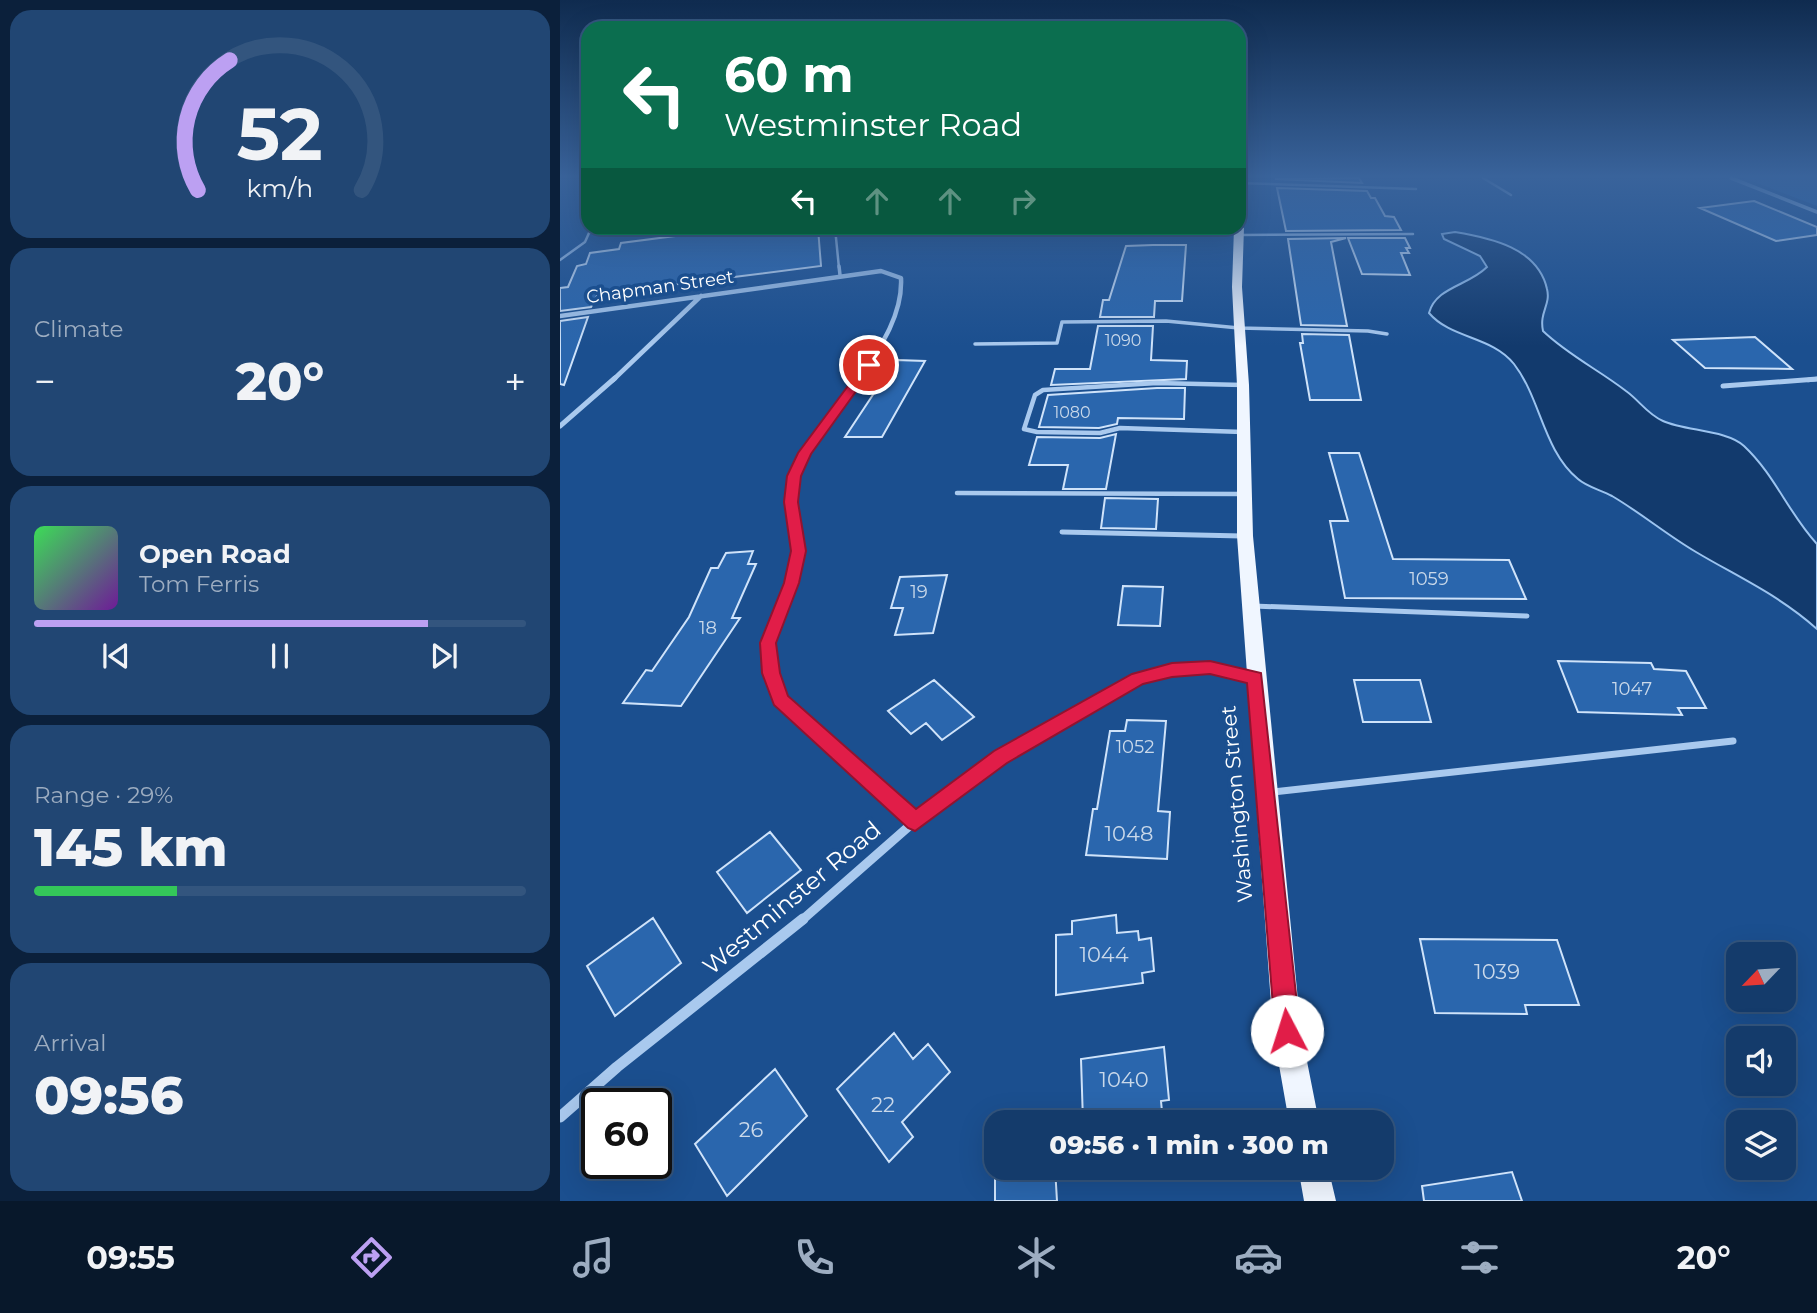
<!DOCTYPE html>
<meta charset="utf-8">
<style>
:root{--surface:#143b6b;--page:#214673;--text:#f1f3f6;--muted:#9dadc1;--line:#33557e;--accent:#bca0f2}
body{margin:0;font-family:Montserrat,sans-serif;background:var(--page);color:var(--text);height:100vh;display:flex;flex-direction:column;font-size:26px;white-space:nowrap}
*{box-sizing:border-box;margin:0}
p{font-size:23px;color:var(--muted)}
.icon{flex:none;width:38px;height:38px;fill:none;stroke:currentColor;stroke-width:2;stroke-linecap:round;stroke-linejoin:round}
.map{position:relative;flex:1;overflow:hidden}
.drawer{display:flex;flex-direction:column;gap:10px;padding:10px;background:#0b203b;width:560px}
.drawer>*{flex:none}
.top-card{position:absolute;left:21px;top:21px;width:665px;height:214px;border-radius:21px;box-shadow:0 7px 28px #0002,0 0 0 2px var(--line);background:#0b6e4f;color:#fff;overflow:hidden}
.needle{width:46px;rotate:245deg}
.tools{position:absolute;left:1166px;top:942px;display:grid;gap:14px}
.tools a{display:grid;place-items:center;width:70px;height:70px;border-radius:14px;background:var(--surface);box-shadow:0 7px 28px #0002,0 0 0 2px var(--line);font-size:35px}
.speed{position:absolute;left:21px;top:1088px;display:flex;gap:14px;font-size:35px;font-weight:700;text-align:center}
.speed>*{display:grid;place-content:center;width:91px;height:91px;border-radius:50%;background:var(--surface);box-shadow:0 7px 28px #0002,0 0 0 2px var(--line);line-height:1}
.speed .limit{border:4px solid #111;border-radius:10px;background:#fff;color:#111}
.pin{position:absolute;display:grid;place-items:center;width:60px;height:60px;color:#fff;margin:-30px;border:4px solid #fff;border-radius:50%;box-shadow:0 2px 7px #0007}
.me{position:absolute;width:77px;margin:-38px;rotate:355deg;stroke-linejoin:round;filter:drop-shadow(0 0 5px #0008)}
.turn{display:flex;align-items:center;gap:24px;height:147px;padding:0 28px;font-size:32px}
.turn .icon{width:91px;height:91px;stroke-width:2.5}
.turn b{display:block;font-size:49px;line-height:60px}
.lanes{display:flex;align-items:center;height:66px;padding:0 28px;background:#0003;justify-content:center;gap:35px;direction:ltr}
.lanes .off{opacity:.35}
.big{font-size:52px;font-weight:800;line-height:1.1}
.drawer .widget{flex:1;display:flex;flex-direction:column;justify-content:center;gap:10px;min-width:0;padding:0 24px;border-radius:21px;background:var(--page)}
.drawer .dial{align-items:center;gap:0}
.dial svg{height:182px;overflow:visible;fill:none;stroke:var(--line);stroke-width:7;stroke-linecap:round;text-anchor:middle}
.dial text{fill:var(--text);stroke:none}
.song{display:flex;align-items:center;gap:21px}
.cover{width:84px;height:84px;border-radius:10px;background:linear-gradient(135deg,hsl(130 70% 55%),hsl(280 70% 35%))}
.played{height:7px;border-radius:4px;background:linear-gradient(90deg,var(--accent) 80%,var(--line) 80%)}
.keys{display:flex;justify-content:space-around;direction:ltr}
.heat{display:flex;justify-content:space-between;align-items:center;font-size:38px;direction:ltr}
.charge{height:10px;border-radius:5px;background:linear-gradient(90deg,#34c759 29%,var(--line) 0)}
.trip{position:absolute;left:424px;top:1110px;width:410px;height:70px;border-radius:21px;background:var(--surface);box-shadow:0 7px 28px #0002,0 0 0 2px var(--line);font-weight:800;line-height:70px;text-align:center}
.tab-bar{display:flex;height:112px;justify-content:space-around;align-items:center;background:#08182b;color:var(--muted)}
.tab-bar .icon{width:49px;height:49px}
.tab-bar .current{color:var(--accent)}
.tab-bar b{font-size:32px;color:var(--text)}
main{display:flex;flex:1;min-height:0}
.map>svg:first-child{display:block}
</style>
<main>
<section class="drawer">
<div class="widget dial"><svg viewBox="0 0 100 80">
<path d="M14 69A42 42 0 1 1 86 69"/>
<path d="M14 69A42 42 0 0 1 28 12" stroke="#bca0f2"/>
<text x="50" y="56" font-size="32" font-weight="700">52</text>
<text x="50" y="72" font-size="11">km/h</text>
</svg></div>
<div class="widget"><p>Climate</p>
<div class="heat"><a>−</a><b class="big">20°</b><a>+</a></div>
</div>
<div class="widget">
<div class="song"><i class="cover"></i><div><b>Open Road</b><p>Tom Ferris</p></div></div>
<div class="played"></div>
<div class="keys"><svg class="icon" aria-label="previous" viewBox="0 0 24 24"><path d="M18 5L8 12l10 7zM5 5v14"/></svg><svg class="icon" aria-label="pause" viewBox="0 0 24 24"><path d="M8 5v14M16 5v14"/></svg><svg class="icon" aria-label="next" viewBox="0 0 24 24"><path d="M6 5l10 7-10 7zM19 5v14"/></svg></div>
</div>
<div class="widget"><p>Range · 29%</p><b class="big">145 km</b><div class="charge"></div></div>
<div class="widget"><p>Arrival</p><b class="big">09:56</b></div>
</section>
<div class="map">
<svg width="1257" height="1201" viewBox="0 0 1257 1201">
<rect width="100%" height="100%" fill="#1b4f8f"/>
<!-- green -->
<path fill="#2461a8" d="M1184,178H1257V206Z"/>
<!-- water -->
<path fill="#123a6d" stroke="#9cc4f0" stroke-width="2" d="M895,232C931,238 978,248 987,289C991,305 979,312 983,331C1008,355 1039,370 1066,391C1080,401 1087,414 1103,421C1125,431 1167,430 1184,446C1215,475 1229,514 1257,544V629C1219,595 1178,577 1136,552C1107,535 1081,513 1052,496C1041,490 1027,487 1018,479C983,450 981,399 954,364C932,336 891,339 869,313C876,287 908,286 927,267L920,256L884,239L882,234Z"/>
<!-- building -->
<path fill="#2a66ad" stroke="#cfe3fa" stroke-width="2" d="M799,178L802,183L715,179Z
M717,188L807,191L811,198H815L825,216L834,217L841,230L726,231Z
M1194,201L1257,227V235L1216,241L1140,208Z
M118,228H258L261,266L38,294L31,307L0,311V288L8,287L17,266L26,264L30,253L59,249L61,243L115,236Z
M786,238L771,242L787,326L741,325L728,239Z
M788,238H845L850,248H846L849,253H841L850,275L802,274Z
M593,245H626L622,301H595L594,317H540L543,300H549L566,246Z
M28,317L4,385L0,384V321Z
M538,326H593L591,360L627,361L626,379L491,385L495,369H530Z
M742,334L789,335L801,400H750L740,343H743Z
M1195,337L1232,369L1145,368L1113,340Z
M336,360L365,361L322,437H285Z
M597,388H625L624,419L558,418L557,424L539,428L479,427L488,395Z
M556,434L546,489H503L508,465H469L477,437L540,438Z
M769,453H799L833,559L949,560L966,599L785,598L770,521H788Z
M545,498L598,499L596,529L541,528Z
M193,551L188,564H196L172,618H180L121,706L63,703L86,670L92,671L129,617L151,568H158L166,553Z
M387,575L373,633L335,635L343,608H331L340,577Z
M563,586L603,587L600,626L558,625Z
M998,661L1091,663L1094,669L1126,671L1146,708H1118L1122,715L1018,712Z
M374,680L414,717L382,740L366,723L351,734L328,711Z
M794,680H860L871,722H803Z
M567,720L606,721L598,811L610,812L607,859L526,855L533,809H537L550,731H565Z
M210,832L241,870L187,913L157,872Z
M556,915L557,933L578,931L579,940L591,938L594,971L582,973L583,983L496,995V935L512,934V921Z
M93,918L121,963L55,1016L27,966Z
M860,939L997,940L1019,1005H965L967,1014L875,1013Z
M334,1033L353,1059L368,1044L390,1072L342,1122L353,1137L329,1162L277,1089Z
M604,1047L609,1100L601,1101L603,1122H523L521,1059Z
M215,1069L247,1116L167,1196L135,1144Z
M435,1167H495L497,1201H435Z
M952,1172L962,1201H864L862,1186Z"/>
<g fill="none" stroke-linecap="round" stroke-linejoin="round">
<!-- service-far4 -->
<path stroke="#a9c9ee" stroke-width="2.5" d="M923,178L951,195
M679,183L856,189
M275,228L279,268
M680,235L853,234
M0,260L25,242L29,233L43,228"/>
<!-- service-far3 -->
<path stroke="#a9c9ee" stroke-width="3.5" d="M279,266L280,275
M415,344L497,343L502,322L606,321L679,328L808,331L827,334"/>
<!-- service-far2 -->
<path stroke="#a9c9ee" stroke-width="4.5" d="M683,385L597,383L483,390L475,395L464,429L477,432L540,433L560,428L683,432
M397,493L681,494"/>
<!-- service-far1 -->
<path stroke="#a9c9ee" stroke-width="5" d="M502,532L682,536
M693,606L967,616"/>
<!-- service -->
<path stroke="#a9c9ee" stroke-width="7" d="M713,792L1173,741"/>
<!-- minor-far5 -->
<path stroke="#a9c9ee" stroke-width="3.5" d="M1171,178L1257,212"/>
<!-- minor-far4 -->
<path stroke="#a9c9ee" stroke-width="4.5" d="M0,316L321,271L341,278C343,316 319,349 298,380
M53,380L141,296
M1248,380L1257,379"/>
<!-- minor-far3 -->
<path stroke="#a9c9ee" stroke-width="5" d="M1163,386L1257,379
M0,426L55,378
M235,521L232,492L236,472L299,378"/>
<!-- minor-far2 -->
<path stroke="#a9c9ee" stroke-width="7" d="M219,698L209,664L208,642L237,563L238,541L235,519
M545,698C604,664 630,664 695,678"/>
<!-- minor-far1 -->
<path stroke="#a9c9ee" stroke-width="9" d="M219,696L355,821
M241,921L355,821L441,757L548,696"/>
<!-- minor -->
<path stroke="#a9c9ee" stroke-width="11" d="M0,1117L57,1067L243,919"/>
<!-- primary -->
<path fill="#f0f6ff" fill-rule="evenodd" d="M679,225L684,228L682,287L689,385L693,536L741,1031L759,1122H729L713,1031L677,536V385L672,287L674,228Z
M738,1167H768L776,1201H744Z"/>
</g>
<!-- sky -->
<linearGradient id="sky" x2="0" y2="1"><stop stop-color="#0f2b4f"/><stop offset="0.51" stop-color="#39639b"/><stop offset="1" stop-color="#39639b" stop-opacity="0"/></linearGradient>
<rect width="1257" height="346" fill="url(#sky)"/>
<!-- route -->
<path fill="#e11d48" stroke="#92132f" stroke-width="2" d="M305,363L315,365L251,454L241,476L238,502L246,551L239,583L216,643L220,673L228,696L356,809L434,751L572,674L612,663L650,661L701,673L740,1031L736,1040L727,1044L719,1040L715,1031L687,683L650,674L612,677L583,684L447,763L355,831L348,828L214,705L202,673L200,643L224,583L231,551L224,502L227,476L238,453Z"/>
<g text-anchor="middle" stroke-width="7" stroke-linejoin="round" paint-order="stroke">
<!-- far-number labels -->
<g font-size="16" fill="#cad9ea">
<text x="563" y="346">1090</text>
<text x="512" y="418">1080</text>
</g>
<!-- far-street labels -->
<g font-size="18" fill="#fff" stroke="#1b4f8f">
<text transform="translate(100 287) rotate(-8)" y="6">Chapman Street</text>
</g>
<!-- number labels -->
<g font-size="18" fill="#cad9ea">
<text x="869" y="585">1059</text>
<text x="359" y="598">19</text>
<text x="148" y="634">18</text>
<text x="1072" y="695">1047</text>
<text x="575" y="753">1052</text>
</g>
<!-- street labels -->
<g font-size="21" fill="#fff" stroke="#1b4f8f">
<text transform="translate(677 804) rotate(-95)" y="7">Washington Street</text>
</g>
<!-- near-number labels -->
<g font-size="21" fill="#cad9ea">
<text x="569" y="841">1048</text>
<text x="544" y="962">1044</text>
<text x="937" y="979">1039</text>
<text x="564" y="1087">1040</text>
<text x="323" y="1112">22</text>
<text x="191" y="1137">26</text>
</g>
<!-- near-street labels -->
<g font-size="24" fill="#fff" stroke="#1b4f8f">
<text transform="translate(232 898) rotate(-40)" y="8">Westminster Road</text>
</g>
</g>
</svg>
<div class="tools">
<a><svg class="needle" viewBox="-14 -14 28 28"><path d="M0-13l5 13h-10z" fill="#e53935"/><path d="M0 13l5-13h-10z" fill="#9dadc1"/></svg></a>
<a><svg class="icon" aria-label="sound" viewBox="0 0 24 24"><path d="M4 9h4l5-4v14l-5-4H4zM17 9q2 3 0 6"/></svg></a>
<a><svg class="icon" aria-label="layers" viewBox="0 0 24 24"><path d="M12 4l9 5-9 5-9-5zM3 14l9 5 9-5"/></svg></a>
</div>
<div class="speed"><div class="limit">60</div></div>
<div class="pin" style="left:309px;top:365px;background:#d93025"><svg class="icon" aria-label="arrive" viewBox="0 0 24 24"><path d="M6 21V4h12l-3 4 3 4H6"/></svg></div>
<svg class="me" style="left:727px;top:1031px" viewBox="-20 -20 40 40"><circle r="19" fill="#fff"/><path d="M0-13L10 11 0 6-10 11z" fill="#e11d48"/></svg>
<div class="trip">09:56 · 1 min · 300 m</div>
<div class="top-card">
<div class="turn"><svg class="icon" aria-label="left" viewBox="0 0 24 24"><path d="M17 20v-9H6M10 6l-5 5 5 5"/></svg><div><b>60 m</b>Westminster Road</div></div>
<div class="lanes"><svg class="icon" aria-label="left" viewBox="0 0 24 24"><path d="M17 20v-9H6M10 6l-5 5 5 5"/></svg><svg class="icon off" aria-label="ahead" viewBox="0 0 24 24"><path d="M12 20V5M6 11l6-6 6 6"/></svg><svg class="icon off" aria-label="ahead" viewBox="0 0 24 24"><path d="M12 20V5M6 11l6-6 6 6"/></svg><svg class="icon off" aria-label="right" viewBox="0 0 24 24"><path d="M7 20v-9h11M14 6l5 5-5 5"/></svg></div>
</div>
</div>
</main>
<nav class="tab-bar">
<b>09:55</b>
<svg class="icon current" aria-label="directions" viewBox="0 0 24 24"><path d="M12 3l9 9-9 9-9-9zM9 14v-3h6M13 9l2 2-2 2"/></svg>
<svg class="icon" aria-label="music" viewBox="0 0 24 24"><path d="M9 18V5l10-2v13"/><circle cx="6" cy="18" r="3"/><circle cx="16" cy="16" r="3"/></svg>
<svg class="icon" aria-label="phone" viewBox="0 0 24 24"><path d="M5 4h4l2 5-3 2q2 4 5 5l2-3 5 2v4C11 20 4 13 5 4z"/></svg>
<svg class="icon" aria-label="climate" viewBox="0 0 24 24"><path d="M12 3v18M4 7l16 10M4 17L20 7"/></svg>
<svg class="icon" aria-label="car" viewBox="0 0 24 24"><path d="M5 17H2v-5l4-1 3-4h7l3 4 3 1v5h-3M9 17h6M6 11h13"/><circle cx="7" cy="17" r="2"/><circle cx="17" cy="17" r="2"/></svg>
<svg class="icon" aria-label="filters" viewBox="0 0 24 24"><path d="M4 7h16M4 17h16"/><circle cx="9" cy="7" r="2"/><circle cx="15" cy="17" r="2"/></svg>
<b>20°</b>
</nav>
